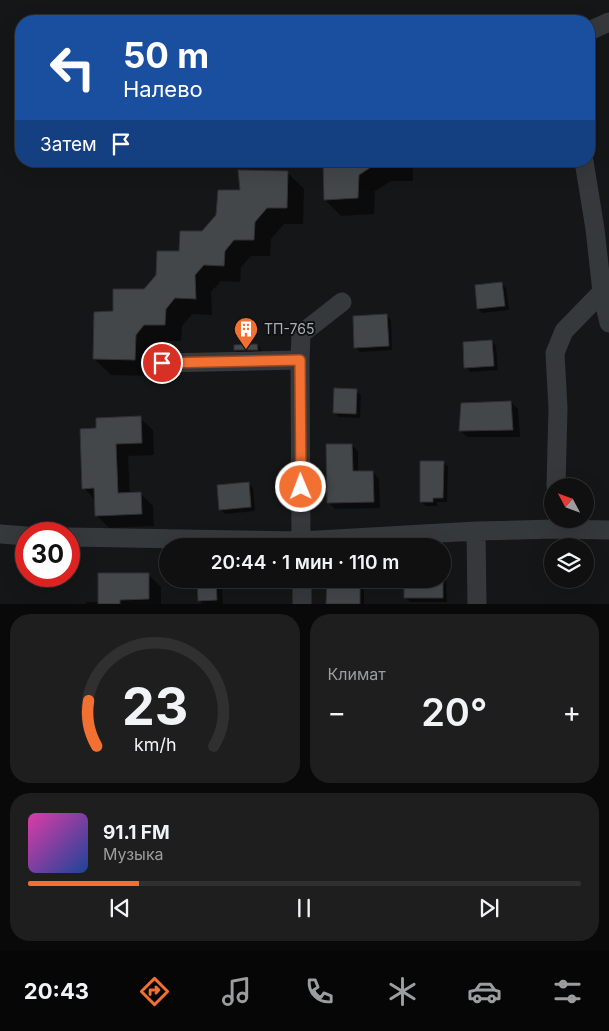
<!DOCTYPE html>
<html lang="ru">
<meta charset="utf-8">
<style>
:root{--surface:#101011;--page:#1e1e1f;--text:#f1f3f6;--muted:#9c9d9f;--line:#303031;--accent:#f27032}
body{margin:0;font-family:Inter,sans-serif;background:var(--page);color:var(--text);height:100vh;display:flex;flex-direction:column;font-size:19px;white-space:nowrap}
*{box-sizing:border-box;margin:0}
p{font-size:16px;color:var(--muted)}
.icon{flex:none;width:28px;height:28px;fill:none;stroke:currentColor;stroke-width:2;stroke-linecap:round;stroke-linejoin:round}
.map{position:relative;height:604px;overflow:hidden}
.panel{display:flex;flex-direction:column;gap:10px;padding:10px;background:#090909;flex:1}
.panel>*{flex:none}
.guide{position:absolute;left:15px;top:15px;width:580px;height:152px;border-radius:20px;box-shadow:0 5px 20px #0002,0 0 0 1px var(--line);background:#1a4fa0;color:#fff;overflow:hidden}
.needle{width:32px;rotate:311deg}
.controls{position:absolute;left:544px;top:478px;display:grid;gap:10px}
.controls a{display:grid;place-items:center;width:50px;height:50px;border-radius:50%;background:var(--surface);box-shadow:0 5px 20px #0002,0 0 0 1px var(--line);font-size:25px}
.speed{position:absolute;left:15px;top:522px;display:flex;gap:10px;font-size:25px;font-weight:700;text-align:center}
.speed>*{display:grid;place-content:center;width:65px;height:65px;border-radius:50%;background:var(--surface);box-shadow:0 5px 20px #0002,0 0 0 1px var(--line);line-height:1}
.speed .limit{border:8px solid #d22;background:#fff;color:#111}
.pin{position:absolute;display:grid;place-items:center;width:42px;height:42px;color:#fff;margin:-21px;border:2px solid #fff;border-radius:50%;box-shadow:0 1px 5px #0007}
.me{position:absolute;width:55px;margin:-28px;rotate:359deg;stroke-linejoin:round;filter:drop-shadow(0 0 4px #0008)}
.turn{display:flex;align-items:center;gap:18px;height:105px;padding:0 25px;font-size:22px}
.turn .icon{width:65px;height:65px;stroke-width:2.5}
.turn b{display:block;font-size:35px;line-height:42px}
.then{display:flex;align-items:center;height:48px;padding:0 25px;background:#0003;gap:10px;font-size:19px}
.big{font-size:38px;font-weight:600;line-height:1.1}
.panel .widget{flex:1;display:flex;flex-direction:column;justify-content:center;gap:8px;min-width:0;padding:0 18px;border-radius:20px;background:var(--page)}
.panel .dial{align-items:center;gap:0}
.dial svg{height:130px;overflow:visible;fill:none;stroke:var(--line);stroke-width:7;stroke-linecap:round;text-anchor:middle}
.dial text{fill:var(--text);stroke:none}
.song{display:flex;align-items:center;gap:15px}
.cover{width:60px;height:60px;border-radius:8px;background:linear-gradient(135deg,hsl(320 70% 55%),hsl(220 70% 35%))}
.played{height:5px;border-radius:2px;background:linear-gradient(90deg,var(--accent) 20%,var(--line) 20%)}
.keys{display:flex;justify-content:space-around;direction:ltr}
.heat{display:flex;justify-content:space-between;align-items:center;font-size:28px;direction:ltr}
.panel .tiles{flex:1;display:grid;gap:10px;grid-template-columns:1fr 1fr}
.widget:last-child{grid-column:span 2}
.trip{position:absolute;left:159px;top:538px;width:292px;height:50px;border-radius:25px;background:var(--surface);box-shadow:0 5px 20px #0002,0 0 0 1px var(--line);font-weight:600;line-height:50px;text-align:center}
.tabs{display:flex;height:80px;justify-content:space-around;align-items:center;background:#060607;color:var(--muted)}
.tabs .icon{width:35px;height:35px}
.tabs .current{color:var(--accent)}
.tabs b{font-size:22px;color:var(--text)}
.map>svg:first-child{display:block}
</style>
<div class="map">
<svg width="609" height="604" viewBox="0 0 609 604">
<rect width="100%" height="100%" fill="#151617"/>
<!-- shadow -->
<path fill="#0007" d="M325,161H504V163L413,164V181H391L375,191L374,214L341,216L325,200Z
M287,172L304,189L303,224H284L271,239L270,256H251L241,267L240,282L221,281L211,292L212,315L192,314L182,326L181,341H161L152,352L151,376L111,375L94,359L114,312L144,290L180,253L203,232L241,192Z
M501,284L506,288L509,310L482,313L478,309Z
M387,316L391,320L392,350L360,352L355,347Z
M492,341L496,346L498,370L470,372L466,367Z
M257,345L261,349L262,354H240L235,350Z
M356,390L361,395L360,418L339,417L334,412Z
M511,402L518,409L520,437H467L460,430Z
M140,418L153,430L154,455L128,456L130,494L140,493L153,506L154,526L109,528L96,515L95,500L84,488L98,430Z
M352,445L358,451V473L373,472L379,479L380,508L335,509L328,502Z
M443,462L448,466L447,502H437V506H426L421,502Z
M249,484L253,488L255,511L225,514L220,509Z
M442,573L446,577L447,602H410L406,598L405,579H442Z
M148,574L161,587V604H86V602H99Z
M199,579H252V583H222L223,604H202L199,600Z
M360,582L364,587V604H328Z"/>
<!-- building -->
<path fill="#44474a" stroke="#2f3033" d="M323,161H380L359,175L358,198L324,200Z
M238,170L288,171L287,208H267L255,222L254,240H234L225,251L224,266L204,265L195,275L196,299L175,298L166,309L165,325H144L136,335L135,360L93,359L94,312L113,311V289H144L156,275L157,251H179L180,231H202L216,215L218,190H240Z
M502,282L505,306L477,309L475,285Z
M387,314L389,346L354,348L353,316Z
M492,340L494,366L464,368L463,342Z
M257,344L258,350H234V345Z
M334,388L357,389L356,414L333,413Z
M511,401L513,430L459,431L461,403Z
M141,416L142,443L116,444L118,493L141,492L142,514L95,516L94,488L82,489L80,429L96,428V418Z
M326,444H352L353,471H373L374,502L327,503Z
M420,461H444L443,498H433V502H420Z
M249,482L251,507L219,510L217,485Z
M98,573H149V599L120,600V604H98Z
M197,579H216L217,600L198,601Z
M404,579H443V598H404Z
M327,580L360,581V604H326Z"/>
<g fill="none" stroke-linecap="round" stroke-linejoin="round">
<!-- street -->
<path stroke="#36393c" stroke-width="19" d="M589,31L609,22
M584,161L595,229L602,292L609,323
M162,363L300,360
M556,486L558,408L555,353L564,331L602,292
M476,531L477,604
M0,534L26,536
M69,537L301,541L476,531L555,529L609,530
M301,546L300,360L301,334L342,302
M302,579V604"/>
</g>
<g fill="none" stroke-linecap="round" stroke-linejoin="round">
<!-- route casing -->
<g stroke="#9d4920" stroke-width="12">
<path id="route" d="M162,363L300,360L301,487"/>
</g>
<!-- route -->
<use href="#route" stroke="#f27032" stroke-width="9"/>
</g>
<!-- icons -->
<defs>
<g id="building-pin" transform="scale(1.25)"><path d="M0 17L-7.5 6A9.5 9.5 0 1 1 7.5 6Z" fill="#f27032" stroke="#101112"/><path d="M-4-6H4V6H1V3H-1V6H-4ZM-2.5-4.3h1.7v1.8h-1.7ZM.8-4.3h1.7v1.8H.8ZM-2.5-1h1.7V.8h-1.7ZM.8-1h1.7V.8H.8Z" fill="#fff"/></g>
</defs>
<g fill-rule="evenodd">
<use href="#building-pin" x="246" y="329"/>
</g>
<g text-anchor="middle" stroke-width="4" stroke-linejoin="round" paint-order="stroke">
<!-- poi labels -->
<g font-size="14" fill="#a7b1b7" stroke="#101112" text-anchor="start">
<text x="264" y="334">ТП-765</text>
</g>
</g>
</svg>
<div class="controls">
<a><svg class="needle" viewBox="-14 -14 28 28"><path d="M0-13l5 13h-10z" fill="#e53935"/><path d="M0 13l5-13h-10z" fill="#9c9d9f"/></svg></a>
<a><svg class="icon" aria-label="layers" viewBox="0 0 24 24"><path d="M12 4l9 5-9 5-9-5zM3 14l9 5 9-5"/></svg></a>
</div>
<div class="speed"><div class="limit">30</div></div>
<div class="pin" style="left:162px;top:363px;background:#d93025"><svg class="icon" aria-label="arrive" viewBox="0 0 24 24"><path d="M6 21V4h12l-3 4 3 4H6"/></svg></div>
<svg class="me" style="left:301px;top:487px" viewBox="-20 -20 40 40"><circle r="17" fill="#f27032" stroke="#fff" stroke-width="3"/><path d="M0-11L8 9 0 5-8 9z" fill="#fff"/></svg>
<div class="trip">20:44 · 1 мин · 110 m</div>
<div class="guide">
<div class="turn"><svg class="icon" aria-label="left" viewBox="0 0 24 24"><path d="M17 20v-9H6M10 6l-5 5 5 5"/></svg><div><b>50 m</b>Налево</div></div>
<div class="then">Затем<svg class="icon" aria-label="arrive" viewBox="0 0 24 24"><path d="M6 21V4h12l-3 4 3 4H6"/></svg></div>
</div>
</div>
<section class="panel">
<div class="tiles">
<div class="widget dial"><svg viewBox="0 0 100 80">
<path d="M14 69A42 42 0 1 1 86 69"/>
<path d="M14 69A42 42 0 0 1 9 41" stroke="#f27032"/>
<text x="50" y="56" font-size="32" font-weight="700">23</text>
<text x="50" y="72" font-size="11">km/h</text>
</svg></div>
<div class="widget"><p>Климат</p>
<div class="heat"><a>−</a><b class="big">20°</b><a>+</a></div>
</div>
<div class="widget">
<div class="song"><i class="cover"></i><div><b>91.1 FM</b><p>Музыка</p></div></div>
<div class="played"></div>
<div class="keys"><svg class="icon" aria-label="previous" viewBox="0 0 24 24"><path d="M18 5L8 12l10 7zM5 5v14"/></svg><svg class="icon" aria-label="pause" viewBox="0 0 24 24"><path d="M8 5v14M16 5v14"/></svg><svg class="icon" aria-label="next" viewBox="0 0 24 24"><path d="M6 5l10 7-10 7zM19 5v14"/></svg></div>
</div>
</div>
</section>
<nav class="tabs">
<b>20:43</b>
<svg class="icon current" aria-label="directions" viewBox="0 0 24 24"><path d="M12 3l9 9-9 9-9-9zM9 14v-3h6M13 9l2 2-2 2"/></svg>
<svg class="icon" aria-label="music" viewBox="0 0 24 24"><path d="M9 18V5l10-2v13"/><circle cx="6" cy="18" r="3"/><circle cx="16" cy="16" r="3"/></svg>
<svg class="icon" aria-label="phone" viewBox="0 0 24 24"><path d="M5 4h4l2 5-3 2q2 4 5 5l2-3 5 2v4C11 20 4 13 5 4z"/></svg>
<svg class="icon" aria-label="climate" viewBox="0 0 24 24"><path d="M12 3v18M4 7l16 10M4 17L20 7"/></svg>
<svg class="icon" aria-label="car" viewBox="0 0 24 24"><path d="M5 17H2v-5l4-1 3-4h7l3 4 3 1v5h-3M9 17h6M6 11h13"/><circle cx="7" cy="17" r="2"/><circle cx="17" cy="17" r="2"/></svg>
<svg class="icon" aria-label="filters" viewBox="0 0 24 24"><path d="M4 7h16M4 17h16"/><circle cx="9" cy="7" r="2"/><circle cx="15" cy="17" r="2"/></svg>
</nav>
